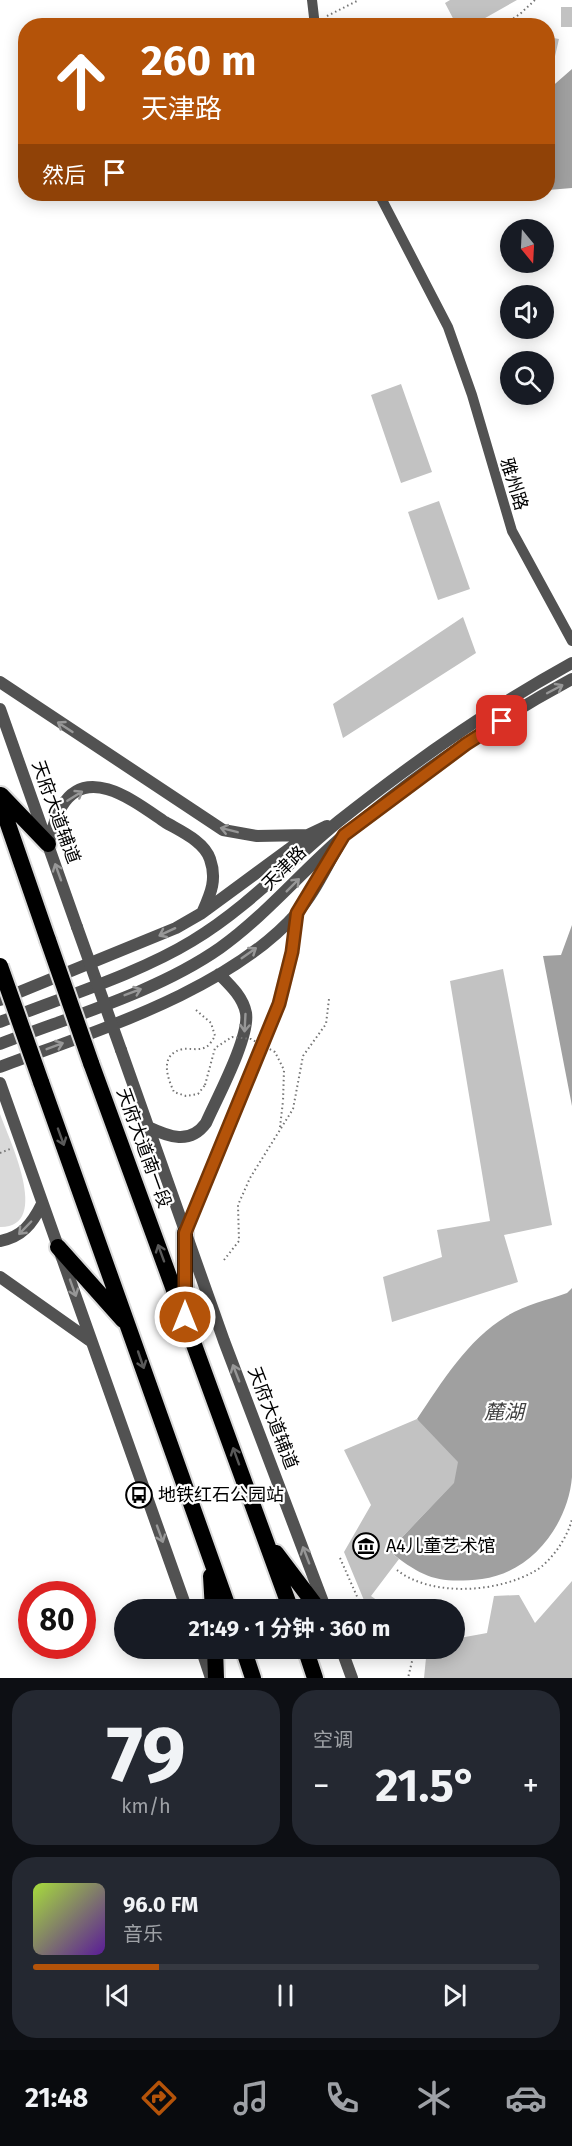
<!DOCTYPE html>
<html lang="zh">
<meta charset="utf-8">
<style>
:root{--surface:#171b24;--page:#242831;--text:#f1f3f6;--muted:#9ea1a6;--line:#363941;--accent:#b45309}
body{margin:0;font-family:"Fira Sans","Noto Sans SC",sans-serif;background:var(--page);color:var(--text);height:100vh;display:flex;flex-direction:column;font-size:22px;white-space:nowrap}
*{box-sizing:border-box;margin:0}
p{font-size:20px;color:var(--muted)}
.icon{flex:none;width:33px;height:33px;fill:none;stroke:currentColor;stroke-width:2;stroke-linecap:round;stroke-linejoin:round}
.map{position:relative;height:1678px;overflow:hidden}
.details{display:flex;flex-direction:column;gap:12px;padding:12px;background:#0d0f14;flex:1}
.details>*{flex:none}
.banner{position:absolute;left:18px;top:18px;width:537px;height:183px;border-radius:24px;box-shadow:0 3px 15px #0003;background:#b45309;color:#fff;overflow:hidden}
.needle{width:39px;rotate:162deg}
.controls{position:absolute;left:500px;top:219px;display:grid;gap:12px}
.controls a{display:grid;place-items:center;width:54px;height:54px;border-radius:50%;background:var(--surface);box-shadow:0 3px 15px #0003;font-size:30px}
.speed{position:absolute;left:18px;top:1581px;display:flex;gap:12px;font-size:30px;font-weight:700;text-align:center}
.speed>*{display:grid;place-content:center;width:78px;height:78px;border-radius:50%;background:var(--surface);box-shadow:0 3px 15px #0003;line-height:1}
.speed .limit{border:9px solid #d22;background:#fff;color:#111}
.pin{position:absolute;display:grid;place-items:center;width:51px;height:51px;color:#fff;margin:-26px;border-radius:12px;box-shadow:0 3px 9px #0006}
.me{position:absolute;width:66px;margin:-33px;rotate:0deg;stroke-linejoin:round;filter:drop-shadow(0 0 4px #0008)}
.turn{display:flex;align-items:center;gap:21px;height:126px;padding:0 24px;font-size:27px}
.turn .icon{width:78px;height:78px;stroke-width:2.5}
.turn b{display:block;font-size:42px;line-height:51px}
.then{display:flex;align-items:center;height:57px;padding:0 24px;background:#0003;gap:12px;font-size:22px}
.big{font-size:45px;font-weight:700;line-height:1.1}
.details .tile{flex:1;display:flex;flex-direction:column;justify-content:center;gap:9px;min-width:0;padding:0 21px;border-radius:24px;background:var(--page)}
.details .dial{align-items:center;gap:0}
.dial b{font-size:78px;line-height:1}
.song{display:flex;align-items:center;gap:18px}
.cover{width:72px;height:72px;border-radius:9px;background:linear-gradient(135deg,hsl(80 70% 55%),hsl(270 70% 35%))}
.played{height:6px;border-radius:3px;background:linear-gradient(90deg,var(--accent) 25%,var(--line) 25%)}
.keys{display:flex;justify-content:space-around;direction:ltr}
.heat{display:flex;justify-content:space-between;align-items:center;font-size:33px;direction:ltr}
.details .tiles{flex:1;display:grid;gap:12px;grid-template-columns:1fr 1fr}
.tile:last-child{grid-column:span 2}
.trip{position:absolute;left:114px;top:1599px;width:351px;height:60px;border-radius:30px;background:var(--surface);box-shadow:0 3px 15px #0003;font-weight:700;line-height:60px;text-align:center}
.dock{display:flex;height:96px;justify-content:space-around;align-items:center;background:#090b0e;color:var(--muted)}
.dock .icon{width:42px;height:42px}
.dock .selected{color:var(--accent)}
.dock b{font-size:27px;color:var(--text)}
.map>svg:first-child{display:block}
</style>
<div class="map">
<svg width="572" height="1678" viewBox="0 0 572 1678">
<rect width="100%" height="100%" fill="#fff"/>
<!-- green -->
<path fill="#d9d9d9" d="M0,1114C8,1137 53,1228 0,1227Z"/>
<!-- water -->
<path fill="#a0a0a0" d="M572,69V188L548,190V90Z
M572,925V1106L543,956L561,955Z
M572,1288C572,1325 572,1362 572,1399C572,1424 572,1451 572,1477C568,1525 531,1573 482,1579C438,1584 423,1578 389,1551L454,1482L417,1419C442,1382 467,1340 507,1316C524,1305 548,1300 567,1293Z"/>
<!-- building -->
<path fill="#c2c2c2" d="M450,0H517L471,26H457L445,3Z
M561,7H572V27H561Z
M548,37L559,39L552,69L548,68Z
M401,384L432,472L401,483L371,395Z
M439,501L470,589L438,600L408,512Z
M463,617L476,653L343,738L333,704Z
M503,969L552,1225L504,1235L518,1282L392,1322L383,1277L442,1257L437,1230L490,1221L450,981Z
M417,1419L458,1462L454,1483L389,1551L399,1559L371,1596L391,1610H368L344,1552L371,1505L344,1450Z
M572,1581V1678H424L427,1648H454V1639L487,1633L494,1596L519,1595L535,1623Z"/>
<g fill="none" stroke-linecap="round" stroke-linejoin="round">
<!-- trunk casing -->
<g stroke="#dbdbdb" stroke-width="20">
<path id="trunk" d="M1,795L48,844
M0,801L48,940
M91,1063L291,1610
M41,1082L229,1610
M58,1247L123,1320
M185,1304V1233
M276,1553L319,1610
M211,1576L213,1610
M215,1648L216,1678
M243,1648L253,1678
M305,1648L315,1678"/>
</g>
<!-- path -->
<path stroke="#747474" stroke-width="2" stroke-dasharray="1.5 3" stroke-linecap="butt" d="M327,16L359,0
M502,26L520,14L535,0
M196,1010L211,1023L215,1036C213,1039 210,1045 206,1047C199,1051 190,1048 183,1049C159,1054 167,1077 174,1092L186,1096L198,1094L205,1085
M280,1127L283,1101
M0,1153L10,1149
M224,1260L239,1241L238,1205L250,1178L293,1109L303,1056L326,1024L329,999
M340,1558L363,1610
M397,1570C431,1597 497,1593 535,1571C551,1562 568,1537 572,1519
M406,1648L414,1653L408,1678"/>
<!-- minor -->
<path stroke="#525252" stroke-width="10" d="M312,0L315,26
M379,194L448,327L472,395L512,531L572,641"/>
<!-- tertiary -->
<path stroke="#525252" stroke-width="12" d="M0,682L223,830L257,836L308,835
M0,709L77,927
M48,844C52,833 55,816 62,806C88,763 138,804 165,822C180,831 204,841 210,859C217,879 211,893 203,911
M0,1000L176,928L202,913L308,835L327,826
M0,1022C60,998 138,974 192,941C247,908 290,861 339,821C411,764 492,707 572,663
M0,1044C72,1016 157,992 220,948C266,915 301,872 344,835C413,777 492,722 572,679
M121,1050L224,1341L326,1610
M0,1067C95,1031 228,991 297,913C314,894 325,869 338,847
M0,1083L187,1610
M148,1127C169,1137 190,1145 206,1123C217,1098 250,1037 246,1013C243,997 230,985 219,974
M185,1233L279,1004L292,952L297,913
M0,1241C22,1237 32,1224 42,1204
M0,1277L92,1342
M201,1648L211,1678
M341,1648L352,1678"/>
<!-- trunk -->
<use href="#trunk" stroke="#000" stroke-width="16"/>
<!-- trunk-bridge casing -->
<g stroke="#dbdbdb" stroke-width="20" stroke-linecap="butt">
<path id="trunk-bridge" d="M48,940L91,1063
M0,966L41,1082"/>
</g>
<!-- path-bridge -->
<path stroke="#747474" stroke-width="2" stroke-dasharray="1.5 3" stroke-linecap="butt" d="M205,1085L215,1048L232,1037L251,1039L275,1052L284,1070L283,1101"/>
<!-- tertiary-bridge -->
<path stroke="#525252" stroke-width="12" d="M77,927L121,1050"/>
<!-- trunk-bridge -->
<use href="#trunk-bridge" stroke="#000" stroke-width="16"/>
</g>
<!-- one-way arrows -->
<defs><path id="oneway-shaft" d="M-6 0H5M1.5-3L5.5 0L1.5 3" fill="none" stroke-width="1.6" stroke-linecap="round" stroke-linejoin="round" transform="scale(1.5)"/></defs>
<g stroke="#979797">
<use href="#oneway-shaft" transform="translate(555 689) rotate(-28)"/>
<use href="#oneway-shaft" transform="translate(65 727) rotate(-147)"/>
<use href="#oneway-shaft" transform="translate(75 796) rotate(-32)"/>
<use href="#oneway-shaft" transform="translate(229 830) rotate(-166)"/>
<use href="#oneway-shaft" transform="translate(58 872) rotate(-110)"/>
<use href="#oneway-shaft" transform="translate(293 885) rotate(-45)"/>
<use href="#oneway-shaft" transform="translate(167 932) rotate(155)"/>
<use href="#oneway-shaft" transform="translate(249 953) rotate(-35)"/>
<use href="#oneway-shaft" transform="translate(133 992) rotate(-21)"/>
<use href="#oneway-shaft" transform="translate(245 1023) rotate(93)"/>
<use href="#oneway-shaft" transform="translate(55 1046) rotate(-21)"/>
<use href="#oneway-shaft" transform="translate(25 1228) rotate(134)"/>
<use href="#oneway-shaft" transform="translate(73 1288) rotate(70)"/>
<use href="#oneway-shaft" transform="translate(236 1373) rotate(-111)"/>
<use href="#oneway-shaft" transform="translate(160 1534) rotate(70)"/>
<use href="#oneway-shaft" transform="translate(306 1555) rotate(-111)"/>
</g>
<g stroke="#595959">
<use href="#oneway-shaft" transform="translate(61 1137) rotate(70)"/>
<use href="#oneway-shaft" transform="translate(161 1253) rotate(-110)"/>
<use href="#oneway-shaft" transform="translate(141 1360) rotate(71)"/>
<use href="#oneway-shaft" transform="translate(236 1456) rotate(-110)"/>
</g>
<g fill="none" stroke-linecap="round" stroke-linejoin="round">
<!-- route casing -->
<g stroke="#753606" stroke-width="15">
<path id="route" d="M185,1317V1233L279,1004L292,952L297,913L344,835L466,744L502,721"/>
</g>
<!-- route -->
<use href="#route" stroke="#b45309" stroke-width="10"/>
</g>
<!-- icons -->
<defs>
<g id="bus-ring" transform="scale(1.35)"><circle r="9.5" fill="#fff" stroke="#000" stroke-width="1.5"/><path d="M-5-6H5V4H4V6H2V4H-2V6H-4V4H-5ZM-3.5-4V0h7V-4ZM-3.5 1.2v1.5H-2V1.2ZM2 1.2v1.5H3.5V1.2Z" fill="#000"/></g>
<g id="museum-ring" transform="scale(1.35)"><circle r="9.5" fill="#fff" stroke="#000" stroke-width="1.5"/><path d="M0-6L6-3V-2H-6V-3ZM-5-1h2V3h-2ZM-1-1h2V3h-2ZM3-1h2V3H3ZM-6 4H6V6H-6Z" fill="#000"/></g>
</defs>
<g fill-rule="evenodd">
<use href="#bus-ring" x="139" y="1495"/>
<use href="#museum-ring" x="366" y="1546"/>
</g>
<g text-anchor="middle" stroke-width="4.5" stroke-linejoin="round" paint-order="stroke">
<!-- street labels -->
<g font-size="18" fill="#000" stroke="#fff">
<text transform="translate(514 484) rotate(73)" y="6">雅州路</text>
<text transform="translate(56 812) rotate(70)" y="6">天府大道辅道</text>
<text transform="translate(284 868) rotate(-45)" y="6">天津路</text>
<text transform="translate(144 1148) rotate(70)" y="6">天府大道南一段</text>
<text transform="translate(273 1418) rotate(69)" y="6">天府大道辅道</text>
</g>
<!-- poi labels -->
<g font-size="18" fill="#000" stroke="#fff" text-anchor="start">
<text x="158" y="1501">地铁红石公园站</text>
<text x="386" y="1552">A4儿童艺术馆</text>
</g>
<!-- water labels -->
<g font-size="20" font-style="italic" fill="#414141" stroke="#fff">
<text x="504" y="1419">麓湖</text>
</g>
</g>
</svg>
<div class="controls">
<a><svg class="needle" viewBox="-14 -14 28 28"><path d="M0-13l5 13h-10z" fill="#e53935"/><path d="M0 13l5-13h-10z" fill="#9ea1a6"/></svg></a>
<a><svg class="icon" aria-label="sound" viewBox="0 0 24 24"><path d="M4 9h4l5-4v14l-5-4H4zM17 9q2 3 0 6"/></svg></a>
<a><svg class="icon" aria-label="search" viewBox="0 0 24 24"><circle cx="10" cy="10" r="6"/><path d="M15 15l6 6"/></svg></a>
</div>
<div class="speed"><div class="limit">80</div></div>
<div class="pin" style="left:502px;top:721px;background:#d93025"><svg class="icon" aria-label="arrive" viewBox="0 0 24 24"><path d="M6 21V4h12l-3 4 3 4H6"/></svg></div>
<svg class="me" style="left:185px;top:1317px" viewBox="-20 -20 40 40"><circle r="17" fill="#b45309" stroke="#fff" stroke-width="3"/><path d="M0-11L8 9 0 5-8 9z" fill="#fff"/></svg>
<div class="trip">21:49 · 1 分钟 · 360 m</div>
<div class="banner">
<div class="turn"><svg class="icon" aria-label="ahead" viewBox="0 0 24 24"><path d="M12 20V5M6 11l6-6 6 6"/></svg><div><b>260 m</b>天津路</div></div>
<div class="then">然后<svg class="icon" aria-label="arrive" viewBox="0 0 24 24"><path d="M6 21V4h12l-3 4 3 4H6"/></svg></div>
</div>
</div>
<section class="details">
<div class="tiles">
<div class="tile dial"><b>79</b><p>km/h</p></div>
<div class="tile"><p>空调</p>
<div class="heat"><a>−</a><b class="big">21.5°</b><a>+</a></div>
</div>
<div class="tile">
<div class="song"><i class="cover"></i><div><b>96.0 FM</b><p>音乐</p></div></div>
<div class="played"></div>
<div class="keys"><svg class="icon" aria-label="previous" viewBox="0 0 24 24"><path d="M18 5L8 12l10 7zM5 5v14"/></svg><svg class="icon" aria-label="pause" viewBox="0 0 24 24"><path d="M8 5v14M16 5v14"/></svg><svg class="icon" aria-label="next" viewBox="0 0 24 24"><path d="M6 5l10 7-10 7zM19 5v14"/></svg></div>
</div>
</div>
</section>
<nav class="dock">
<b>21:48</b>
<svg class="icon selected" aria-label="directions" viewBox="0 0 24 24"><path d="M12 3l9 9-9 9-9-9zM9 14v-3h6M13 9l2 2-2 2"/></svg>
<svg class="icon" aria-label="music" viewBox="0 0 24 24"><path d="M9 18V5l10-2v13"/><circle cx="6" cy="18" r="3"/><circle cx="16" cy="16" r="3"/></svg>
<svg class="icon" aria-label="phone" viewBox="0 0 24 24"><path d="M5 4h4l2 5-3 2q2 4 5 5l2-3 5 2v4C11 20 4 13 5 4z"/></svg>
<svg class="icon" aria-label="climate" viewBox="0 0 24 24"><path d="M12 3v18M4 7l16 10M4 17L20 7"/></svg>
<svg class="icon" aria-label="car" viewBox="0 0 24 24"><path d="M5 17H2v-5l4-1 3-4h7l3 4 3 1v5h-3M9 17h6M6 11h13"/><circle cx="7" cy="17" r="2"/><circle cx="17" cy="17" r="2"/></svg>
</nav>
